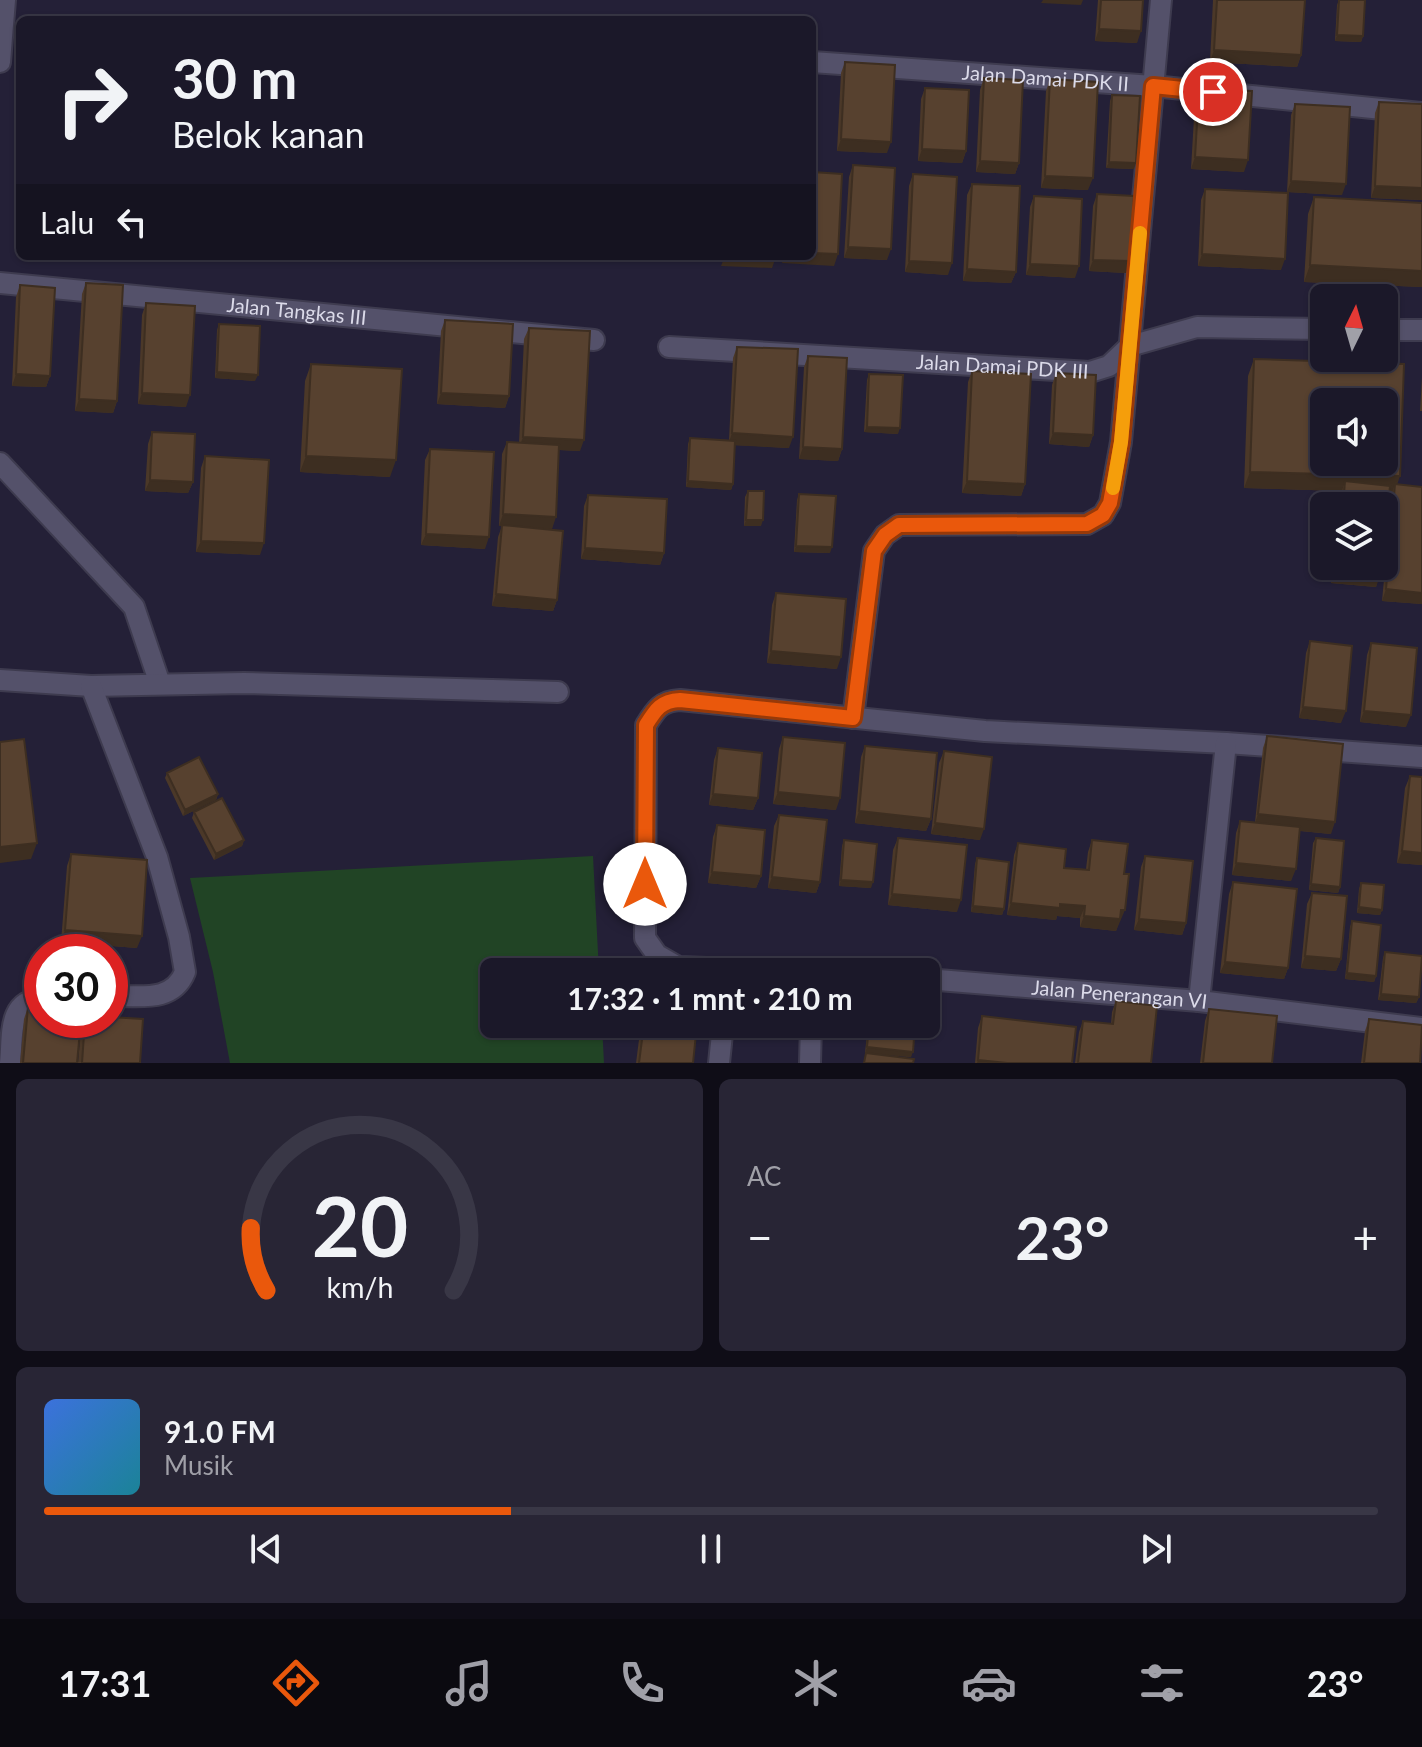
<!DOCTYPE html>
<html lang="id">
<meta charset="utf-8">
<style>
:root{--surface:#1b1829;--page:#282535;--text:#f1f3f6;--muted:#a0a0a8;--line:#393746;--accent:#ea580c}
body{margin:0;font-family:Lato,sans-serif;background:var(--page);color:var(--text);height:100vh;display:flex;flex-direction:column;font-size:30px;white-space:nowrap}
*{box-sizing:border-box;margin:0}
p{font-size:26px;color:var(--muted)}
.icon{flex:none;width:44px;height:44px;fill:none;stroke:currentColor;stroke-width:2;stroke-linecap:round;stroke-linejoin:round}
.map{position:relative;height:1063px;overflow:hidden}
.drawer{display:flex;flex-direction:column;gap:16px;padding:16px;background:#0f0d17;flex:1}
.drawer>*{flex:none}
.top-card{position:absolute;left:16px;top:16px;width:800px;height:244px;border-radius:12px;box-shadow:0 2px 6px #0004,0 0 0 2px var(--line);background:#1b1829;color:var(--text);overflow:hidden}
.needle{width:52px;rotate:5deg}
.fabs{position:absolute;left:1310px;top:284px;display:grid;gap:16px}
.fabs a{display:grid;place-items:center;width:88px;height:88px;border-radius:12px;background:var(--surface);box-shadow:0 2px 6px #0004,0 0 0 2px var(--line);font-size:40px}
.speed{position:absolute;left:24px;top:934px;display:flex;gap:16px;font-size:40px;font-weight:700;text-align:center}
.speed>*{display:grid;place-content:center;width:104px;height:104px;border-radius:50%;background:var(--surface);box-shadow:0 2px 6px #0004,0 0 0 2px var(--line);line-height:1}
.speed .limit{border:12px solid #d22;background:#fff;color:#111}
.pin{position:absolute;display:grid;place-items:center;width:68px;height:68px;color:#fff;margin:-34px;border:4px solid #fff;border-radius:50%;box-shadow:0 2px 8px #0007}
.me{position:absolute;width:88px;margin:-44px;rotate:0deg;stroke-linejoin:round;filter:drop-shadow(0 0 6px #0008)}
.turn{display:flex;align-items:center;gap:28px;height:168px;padding:0 24px;font-size:36px}
.turn .icon{width:104px;height:104px;stroke-width:2.5}
.turn b{display:block;font-size:56px;line-height:68px}
.then{display:flex;align-items:center;height:76px;padding:0 24px;background:#0003;gap:16px;font-size:30px}
.big{font-size:60px;font-weight:700;line-height:1.1}
.drawer .widget{flex:1;display:flex;flex-direction:column;justify-content:center;gap:12px;min-width:0;padding:0 28px;border-radius:12px;background:var(--page)}
.drawer .dial{align-items:center;gap:0}
.dial svg{height:208px;overflow:visible;fill:none;stroke:var(--line);stroke-width:7;stroke-linecap:round;text-anchor:middle}
.dial text{fill:var(--text);stroke:none}
.song{display:flex;align-items:center;gap:24px}
.cover{width:96px;height:96px;border-radius:12px;background:linear-gradient(135deg,hsl(220 70% 55%),hsl(190 70% 35%))}
.played{height:8px;border-radius:4px;background:linear-gradient(90deg,var(--accent) 35%,var(--line) 35%)}
.keys{display:flex;justify-content:space-around;direction:ltr}
.heat{display:flex;justify-content:space-between;align-items:center;font-size:44px;direction:ltr}
.drawer .tiles{flex:1;display:grid;gap:16px;grid-template-columns:1fr 1fr}
.widget:last-child{grid-column:span 2}
.trip{position:absolute;left:480px;top:958px;width:460px;height:80px;border-radius:12px;background:var(--surface);box-shadow:0 2px 6px #0004,0 0 0 2px var(--line);font-weight:700;line-height:80px;text-align:center}
.tabs{display:flex;height:128px;justify-content:space-around;align-items:center;background:#0b0a10;color:var(--muted)}
.tabs .icon{width:56px;height:56px}
.tabs .selected{color:var(--accent)}
.tabs b{font-size:36px;color:var(--text)}
.map>svg:first-child{display:block}
</style>
<div class="map">
<svg width="1422" height="1063" viewBox="0 0 1422 1063">
<rect width="100%" height="100%" fill="#242037"/>
<!-- green -->
<path fill="#214425" d="M593,856L599,972H494V1024H602L604,1063H230L213,972L190,878Z"/>
<g fill="none" stroke-linecap="round" stroke-linejoin="round">
<!-- minor casing -->
<g stroke="#3e3b4f" stroke-width="24">
<g id="minor">
<path d="M0,62L5,0"/>
<path id="s1" d="M812,62L1153,86L1422,113"/>
<path id="s2" d="M0,283L594,340"/>
<path d="M1384,330H1422"/>
<path id="s3" d="M669,347L1090,372L1109,366L1130,346L1197,327L1324,329"/>
<path d="M0,463L134,607L160,684"/>
<path d="M0,680L91,686L244,683L558,692"/>
<path d="M91,686L157,857L179,937L185,972C172,1004 138,995 110,996"/>
<path d="M853,718L874,551L885,535L899,525L1087,524L1103,515L1110,503L1121,442L1161,0"/>
<path d="M818,972L678,967L657,955L645,938L646,725C656,709 661,701 680,700L985,731L1226,743L1422,757"/>
<path id="s4" d="M926,979L1199,1001L1422,1028"/>
<path d="M1199,1001L1226,743"/>
<path d="M10,1063C13,1036 7,1000 42,999"/>
<path d="M719,1063L723,1024"/>
<path d="M810,1063L811,1024"/>
</g>
</g>
<!-- minor -->
<use href="#minor" stroke="#54516a" stroke-width="20"/>
</g>
<!-- wall -->
<path fill="#4b3828" d="M1098,0H1143L1137,43L1095,41Z
M1213,0H1305L1301,55L1297,67L1210,62Z
M1339,0L1363,36L1361,42L1335,41L1337,5Z
M845,62L887,153L837,151L841,73Z
M984,78L1019,163L1015,174L976,172L980,90Z
M1050,79L1088,190L1041,188L1046,91Z
M925,88L966,151L962,163L918,161L921,99Z
M1199,89L1244,172L1191,169L1195,100Z
M1112,95L1134,169L1106,168L1110,101Z
M1379,102L1422,104V200L1371,198L1375,113Z
M1295,104L1342,195L1287,192L1291,115Z
M853,165L887,260L844,258L849,177Z
M913,174L948,275L905,272L909,186Z
M972,184L1016,272L1011,283L963,281L967,195Z
M1205,189L1281,270L1198,266L1201,200Z
M1097,194L1130,261L1126,273L1089,271L1093,206Z
M1034,196L1075,278L1026,275L1030,207Z
M1314,197L1422,203V287L1304,282L1308,214Z
M86,283L117,401L113,413L75,411L82,294Z
M20,285L50,376L46,387L12,386L16,297Z
M146,303L186,407L138,404L142,315Z
M445,320L509,396L505,408L437,404L441,331Z
M219,324L255,381L215,378L217,330Z
M529,328L580,451L559,450L552,529L557,600L553,611L492,606L498,537L502,526H499L502,454L507,442L519,443L524,339Z
M737,347L789,448L735,445L733,484L731,490L686,487L688,444L690,438L729,440L733,358Z
M808,356L842,449L838,461L799,459L804,367Z
M1254,359L1397,485L1422,487V604L1382,601L1392,493H1390L1384,506H1340L1342,491L1244,488L1248,376Z
M311,364L390,477L300,472L305,381Z
M972,371L1025,484L1021,496L962,493L968,382Z
M1056,373L1093,435L1089,447L1049,444L1052,385Z
M869,374L898,434L864,432L867,380Z
M1422,377V411H1420Z
M152,432L193,482L188,493L145,491L148,444Z
M430,449L485,549L421,545L425,460Z
M205,456L260,555L196,552L201,468Z
M748,491L761,526H744L745,497Z
M799,494L830,553L794,552L797,500Z
M588,495L664,553L660,565L581,559L584,506Z
M1333,566H1381L1376,587L1331,583Z
M776,593L837,669L767,663L772,605Z
M1310,641L1341,723L1299,718L1306,653Z
M1371,643L1406,727L1360,722L1367,655Z
M1267,736L1331,834L1300,831L1291,881L1232,875L1236,833L1240,821L1255,822L1263,748Z
M783,737L836,810L773,804L779,749Z
M865,746L931,819L926,831L855,823L861,757Z
M718,748L758,798L753,810L709,805L714,760Z
M944,751L980,840L931,834L939,763Z
M167,773L218,794L216,800L183,816L165,778Z
M1410,776L1422,865L1397,863L1405,788Z
M194,812L244,840L242,846L214,860L192,818Z
M779,815L820,882L816,893L768,888L774,826Z
M717,825L761,876L756,888L708,883L713,837Z
M898,838L957,912L888,905L893,850Z
M1316,838L1340,887L1338,893L1309,890L1313,843Z
M844,840L871,888L839,886L842,846Z
M1092,840L1120,922H1119L1116,931L1080,927V918L1057,916L1056,920L1007,915L1014,855L1018,843L1064,868L1086,869L1088,852Z
M71,854L137,948L61,942L67,866Z
M1145,856L1186,923L1182,935L1134,930L1141,867Z
M977,858L1004,909L1002,915L971,912L975,864Z
M1233,882L1288,968L1284,979L1220,973L1229,894Z
M1361,883L1382,910L1380,915L1357,913L1359,889Z
M1312,893L1341,959L1336,971L1301,968L1307,904Z
M1352,921L1376,976L1374,982L1345,979L1350,927Z
M1385,952L1419,997L1416,1003L1378,1000L1383,958Z
M1116,1001L1151,1063H1075L1079,1032L1083,1021L1111,1024L1112,1012Z
M28,1007L77,1063H20L24,1019Z
M1209,1009L1272,1063H1200L1205,1021Z
M982,1016L1072,1063H975L978,1028Z
M1369,1019L1420,1063H1361L1365,1031Z
M84,1020H110L140,1063H78L81,1027Z
M641,1024H697L693,1063H636Z
M868,1024H915L911,1057L865,1053Z"/>
<!-- shaded-wall -->
<path fill="#3d2e21" d="M1043,0H1083L1081,5L1041,3Z
M1099,29L1141,31L1137,43L1095,41Z
M1337,35L1363,36L1361,42L1335,41Z
M1214,50L1301,55L1297,67L1210,62Z
M841,139L891,142L887,153L837,151Z
M922,149L966,151L962,163L918,161Z
M1195,157L1248,160L1244,172L1191,169Z
M980,161L1019,163L1015,174L976,172Z
M1109,162L1136,163L1134,169L1106,168Z
M1045,176L1093,178L1088,190L1041,188Z
M1291,181L1346,184L1342,195L1287,192Z
M1375,186L1422,188V200L1371,198Z
M848,247L891,249L887,260L844,258Z
M812,253L838,254L834,266L782,263L784,256H812Z
M1202,254L1285,259L1281,270L1198,266Z
M725,256H757L776,257L772,268L721,266Z
M1093,260L1130,261L1126,273L1089,271Z
M909,261L952,263L948,275L905,272Z
M1030,264L1079,266L1075,278L1026,275Z
M1310,265L1422,271V287L1304,282Z
M967,269L1016,272L1011,283L963,281Z
M217,372L258,375L255,381L215,378Z
M16,374L50,376L46,387L12,386Z
M142,393L190,395L186,407L138,404Z
M441,393L509,396L505,408L437,404Z
M79,399L117,401L113,413L75,411Z
M867,427L900,428L898,434L864,432Z
M732,433L793,437L789,448L728,445Z
M1053,433L1093,435L1089,447L1049,444Z
M523,437L584,440L580,451L519,448Z
M803,447L842,449L838,461L799,459Z
M306,456L396,460L390,477L300,472Z
M1250,472L1400,476L1395,491V484L1392,493L1344,491L1345,481L1342,491L1244,488Z
M150,480L193,482L188,493L145,491Z
M688,481L733,484L731,490L686,487Z
M967,481L1025,484L1021,496L962,493Z
M503,514L556,517L552,529L499,526Z
M746,520H763L761,526H744Z
M426,534L489,537L485,549L421,545Z
M201,541L264,543L260,555L196,552Z
M796,546L832,547L830,553L794,552Z
M585,548L664,553L660,565L581,559Z
M1336,571L1380,576L1376,587L1331,583Z
M1386,589L1422,593V604L1382,601Z
M496,594L557,600L553,611L492,606Z
M771,651L841,657L837,669L767,663Z
M1303,707L1346,711L1341,723L1299,718Z
M1364,711L1411,715L1406,727L1360,722Z
M778,792L840,798L836,810L773,804Z
M218,794L216,800L183,816L185,810Z
M713,794L758,798L753,810L709,805Z
M859,811L931,819L926,831L855,823Z
M1258,814L1335,822L1331,834L1254,826Z
M935,823L984,829L980,840L931,834Z
M244,840L242,846L214,860L216,854Z
M37,843L31,859L0,863V847Z
M1402,851L1422,853V865L1397,863Z
M1236,863L1296,869L1291,881L1232,875Z
M712,872L761,876L756,888L708,883Z
M772,877L820,882L816,893L768,888Z
M841,880L873,882L871,888L839,886Z
M1311,884L1340,887L1338,893L1309,890Z
M892,894L961,900L957,912L888,905Z
M1011,903L1060,904L1085,906L1080,918L1057,916L1056,920L1007,915Z
M973,906L1004,909L1002,915L971,912Z
M1359,907L1382,910L1380,915L1357,913Z
M1121,910H1125L1116,931L1080,927L1084,916Z
M1139,919L1186,923L1182,935L1134,930Z
M65,930L142,936L137,948L61,942Z
M1305,956L1341,959L1336,971L1301,968Z
M1225,962L1288,968L1284,979L1220,973Z
M1347,973L1376,976L1374,982L1345,979Z
M1381,994L1419,997L1416,1003L1378,1000Z
M867,1047L913,1052L911,1057L865,1053Z
M978,1060L1007,1063H977Z"/>
<!-- building -->
<path fill="#57412f" stroke="#3d2e21" stroke-width="2" fill-rule="evenodd" d="M1101,0H1143L1141,31L1099,29Z
M1217,0H1305L1301,55L1214,50Z
M1339,0H1365L1363,36L1337,35Z
M845,62L895,65L891,142L841,139Z
M812,74L817,75L814,146H812Z
M984,78L1023,80L1019,163L980,161Z
M1050,79L1098,82L1093,178L1045,176Z
M925,88L969,90L966,151L922,149Z
M1199,89L1252,91L1248,160L1195,157Z
M1112,95L1140,96L1136,163L1109,162Z
M1379,102L1422,104V188L1375,186Z
M1295,104L1350,107L1346,184L1291,181Z
M853,165L895,168L891,249L848,247Z
M812,172L842,174L838,254L812,253Z
M913,174L957,177L952,263L909,261Z
M972,184L1020,186L1016,272L967,269Z
M1205,189L1288,193L1285,259L1202,254Z
M1097,194L1134,196L1130,261L1093,260Z
M1034,196L1082,199L1079,266L1030,264Z
M1314,197L1422,203V271L1310,265Z
M86,283L123,285L117,401L79,399Z
M20,285L55,288L50,376L16,374Z
M146,303L195,306L190,395L142,393Z
M445,320L513,324L509,396L441,393Z
M219,324L260,326L258,375L217,372Z
M529,328L590,331L584,440L523,437Z
M737,347L798,349L793,437L732,433Z
M808,356L847,358L842,449L803,447Z
M1254,359L1404,364L1400,476L1250,472ZM1324,402H1384V462H1324Z
M311,364L402,369L396,460L306,456Z
M972,371L1031,374L1025,484L967,481Z
M1056,373L1096,375L1093,435L1053,433Z
M869,374L903,375L900,428L867,427Z
M152,432L195,434L193,482L150,480Z
M690,438L735,441L733,484L688,481Z
M507,442L559,445L556,517L503,514Z
M430,449L494,452L489,537L426,534Z
M205,456L269,460L264,543L201,541Z
M1345,481L1390,486L1384,543V506H1343Z
M1395,484L1422,487V593L1386,589Z
M748,491H764L763,520H746Z
M799,494L836,496L832,547L796,546Z
M588,495L667,499L664,553L585,548Z
M502,525L563,531L557,600L496,594Z
M1336,566H1381L1380,576L1336,571Z
M776,593L846,599L841,657L771,651Z
M1310,641L1352,646L1346,711L1303,707Z
M1371,643L1417,648L1411,715L1364,711Z
M1267,736L1343,744L1335,822L1258,814Z
M783,737L845,743L840,798L778,792Z
M24,739L37,843L0,847V742Z
M865,746L937,753L931,819L859,811Z
M718,748L762,753L758,798L713,794Z
M944,751L992,757L984,829L935,823Z
M199,757L218,794L185,810L167,773Z
M1410,776L1422,777V853L1402,851Z
M222,798L244,840L216,854L194,812Z
M779,815L827,820L820,882L772,877Z
M1240,821L1300,827L1296,869L1236,863Z
M717,825L765,830L761,876L712,872Z
M898,838L967,845L961,900L892,894Z
M1316,838L1344,841L1340,887L1311,884Z
M844,840L877,844L873,882L841,880Z
M1092,840L1128,844L1124,874H1129L1125,910H1121L1120,919L1084,916L1085,906L1060,904V908L1011,903L1018,843L1066,849L1064,868L1089,870Z
M71,854L147,860L142,936L65,930Z
M1145,856L1193,861L1186,923L1139,919Z
M977,858L1009,862L1004,909L973,906Z
M1233,882L1297,889L1288,968L1225,962Z
M1361,883L1384,885L1382,910L1359,907Z
M1312,893L1347,896L1341,959L1305,956Z
M1352,921L1381,925L1376,976L1347,973Z
M1385,952L1422,956L1419,997L1381,994Z
M1116,1001L1157,1006L1151,1063H1078L1083,1021L1113,1024Z
M28,1007L42,1009V1020H81L77,1063H23Z
M1209,1009L1277,1016L1272,1063H1203Z
M982,1016L1076,1027L1072,1063H1007L978,1060Z
M110,1017L143,1019L140,1063H82L85,1020H110Z
M1369,1019L1422,1025L1420,1063H1364Z
M644,1024H697L693,1063H639Z
M869,1024H915L913,1052L867,1047Z
M866,1053L914,1059L913,1063H864Z"/>
<g fill="none" stroke-linecap="round" stroke-linejoin="round">
<!-- route casing -->
<g stroke="#983908" stroke-width="20">
<path id="route" d="M645,884L646,725C656,709 661,701 680,700L853,718L874,551L885,535L899,525L1087,524L1103,515L1110,503L1121,442L1153,86L1213,92"/>
</g>
<!-- route -->
<use href="#route" stroke="#ea580c" stroke-width="14"/>
<!-- slow -->
<path stroke="#f59e0b" stroke-width="14" d="M1113,488L1121,442L1140,233"/>
</g>
<g text-anchor="middle" stroke-width="8" stroke-linejoin="round" paint-order="stroke">
<!-- street labels -->
<g font-size="20" fill="#dbdae9" stroke="#0d0c16">
<text dy="7" stroke="none"><textPath href="#s1" startOffset="234">Jalan Damai PDK II</textPath></text>
<text dy="7" stroke="none"><textPath href="#s2" startOffset="298">Jalan Tangkas III</textPath></text>
<text dy="7" stroke="none"><textPath href="#s3" startOffset="334">Jalan Damai PDK III</textPath></text>
<text dy="7" stroke="none"><textPath href="#s4" startOffset="194">Jalan Penerangan VI</textPath></text>
</g>
</g>
</svg>
<div class="fabs">
<a><svg class="needle" viewBox="-14 -14 28 28"><path d="M0-13l5 13h-10z" fill="#e53935"/><path d="M0 13l5-13h-10z" fill="#a0a0a8"/></svg></a>
<a><svg class="icon" aria-label="sound" viewBox="0 0 24 24"><path d="M4 9h4l5-4v14l-5-4H4zM17 9q2 3 0 6"/></svg></a>
<a><svg class="icon" aria-label="layers" viewBox="0 0 24 24"><path d="M12 4l9 5-9 5-9-5zM3 14l9 5 9-5"/></svg></a>
</div>
<div class="speed"><div class="limit">30</div></div>
<div class="pin" style="left:1213px;top:92px;background:#d93025"><svg class="icon" aria-label="arrive" viewBox="0 0 24 24"><path d="M6 21V4h12l-3 4 3 4H6"/></svg></div>
<svg class="me" style="left:645px;top:884px" viewBox="-20 -20 40 40"><circle r="19" fill="#fff"/><path d="M0-13L10 11 0 6-10 11z" fill="#ea580c"/></svg>
<div class="trip">17:32 · 1 mnt · 210 m</div>
<div class="top-card">
<div class="turn"><svg class="icon" aria-label="right" viewBox="0 0 24 24"><path d="M7 20v-9h11M14 6l5 5-5 5"/></svg><div><b>30 m</b>Belok kanan</div></div>
<div class="then">Lalu<svg class="icon" aria-label="left" viewBox="0 0 24 24"><path d="M17 20v-9H6M10 6l-5 5 5 5"/></svg></div>
</div>
</div>
<section class="drawer">
<div class="tiles">
<div class="widget dial"><svg viewBox="0 0 100 80">
<path d="M14 69A42 42 0 1 1 86 69"/>
<path d="M14 69A42 42 0 0 1 8 45" stroke="#ea580c"/>
<text x="50" y="56" font-size="32" font-weight="700">20</text>
<text x="50" y="72" font-size="11">km/h</text>
</svg></div>
<div class="widget"><p>AC</p>
<div class="heat"><a>−</a><b class="big">23°</b><a>+</a></div>
</div>
<div class="widget">
<div class="song"><i class="cover"></i><div><b>91.0 FM</b><p>Musik</p></div></div>
<div class="played"></div>
<div class="keys"><svg class="icon" aria-label="previous" viewBox="0 0 24 24"><path d="M18 5L8 12l10 7zM5 5v14"/></svg><svg class="icon" aria-label="pause" viewBox="0 0 24 24"><path d="M8 5v14M16 5v14"/></svg><svg class="icon" aria-label="next" viewBox="0 0 24 24"><path d="M6 5l10 7-10 7zM19 5v14"/></svg></div>
</div>
</div>
</section>
<nav class="tabs">
<b>17:31</b>
<svg class="icon selected" aria-label="directions" viewBox="0 0 24 24"><path d="M12 3l9 9-9 9-9-9zM9 14v-3h6M13 9l2 2-2 2"/></svg>
<svg class="icon" aria-label="music" viewBox="0 0 24 24"><path d="M9 18V5l10-2v13"/><circle cx="6" cy="18" r="3"/><circle cx="16" cy="16" r="3"/></svg>
<svg class="icon" aria-label="phone" viewBox="0 0 24 24"><path d="M5 4h4l2 5-3 2q2 4 5 5l2-3 5 2v4C11 20 4 13 5 4z"/></svg>
<svg class="icon" aria-label="climate" viewBox="0 0 24 24"><path d="M12 3v18M4 7l16 10M4 17L20 7"/></svg>
<svg class="icon" aria-label="car" viewBox="0 0 24 24"><path d="M5 17H2v-5l4-1 3-4h7l3 4 3 1v5h-3M9 17h6M6 11h13"/><circle cx="7" cy="17" r="2"/><circle cx="17" cy="17" r="2"/></svg>
<svg class="icon" aria-label="filters" viewBox="0 0 24 24"><path d="M4 7h16M4 17h16"/><circle cx="9" cy="7" r="2"/><circle cx="15" cy="17" r="2"/></svg>
<b>23°</b>
</nav>
